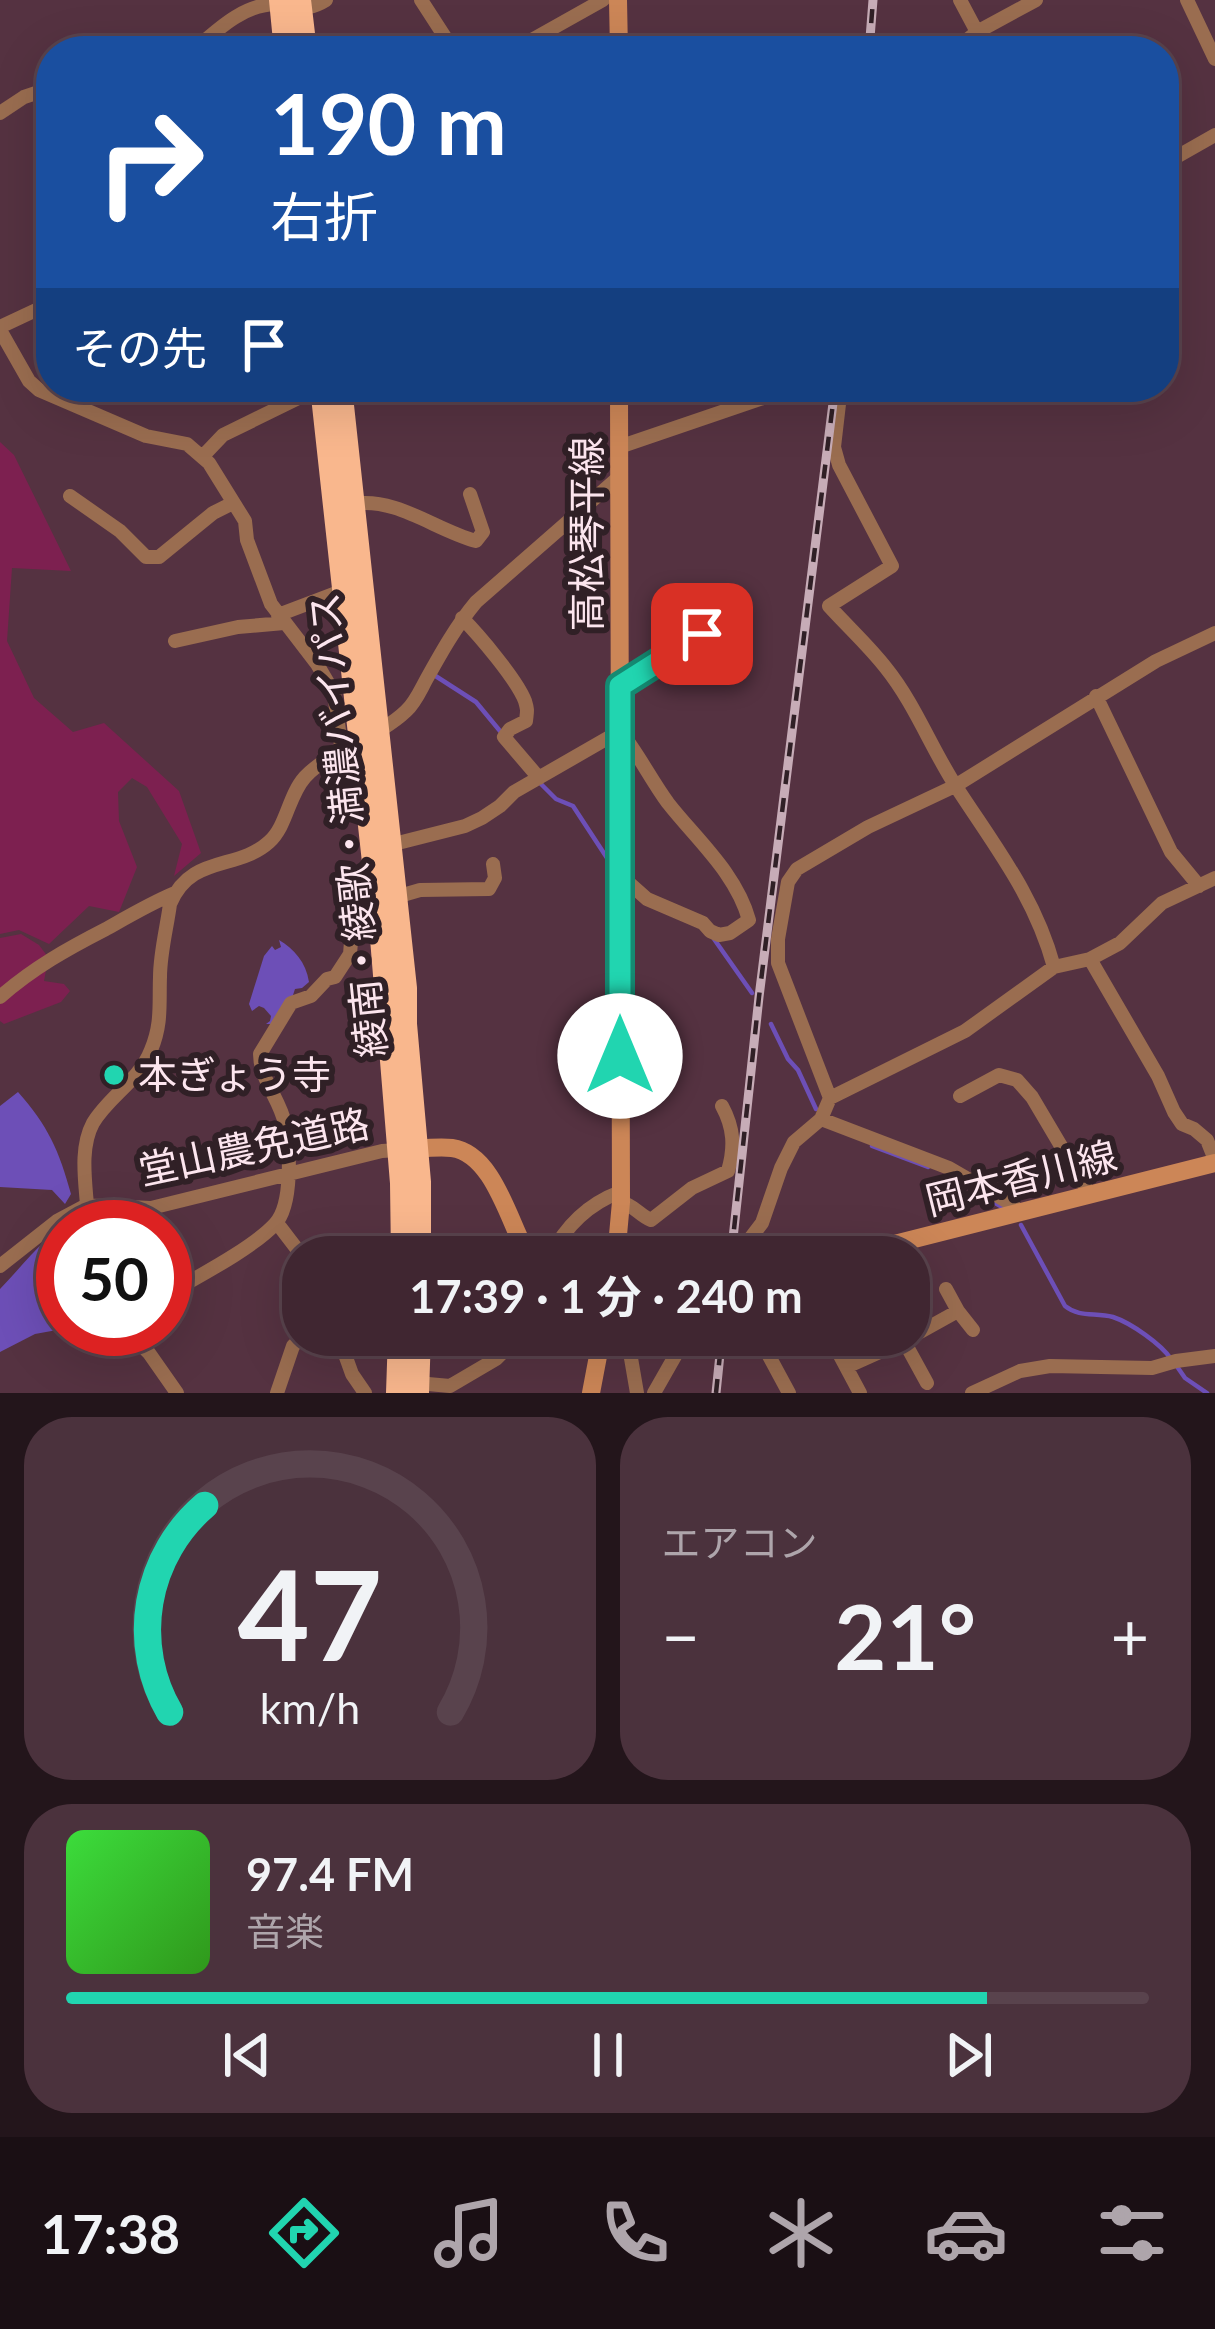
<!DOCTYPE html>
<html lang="ja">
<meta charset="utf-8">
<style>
:root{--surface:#402631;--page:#4b323d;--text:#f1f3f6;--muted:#aea5ab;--line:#59434d;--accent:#21d5b0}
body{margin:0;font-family:Lato,"Noto Sans JP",sans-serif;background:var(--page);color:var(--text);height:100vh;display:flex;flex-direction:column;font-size:45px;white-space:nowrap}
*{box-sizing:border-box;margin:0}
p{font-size:39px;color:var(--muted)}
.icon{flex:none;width:66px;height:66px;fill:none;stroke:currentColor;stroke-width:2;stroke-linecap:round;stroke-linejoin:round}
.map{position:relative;height:1393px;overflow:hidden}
.side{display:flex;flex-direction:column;gap:24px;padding:24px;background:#23151b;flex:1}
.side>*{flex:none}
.guide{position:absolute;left:36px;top:36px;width:1143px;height:366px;border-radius:48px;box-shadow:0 12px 48px #0002,0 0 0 3px var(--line);background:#1a4fa0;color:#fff;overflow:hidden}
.speed{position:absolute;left:36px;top:1200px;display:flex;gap:24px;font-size:60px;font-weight:700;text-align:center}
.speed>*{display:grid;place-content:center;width:156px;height:156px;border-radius:50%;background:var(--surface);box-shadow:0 12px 48px #0002,0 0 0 3px var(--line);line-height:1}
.speed .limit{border:18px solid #d22;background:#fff;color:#111}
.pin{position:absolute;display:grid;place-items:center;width:102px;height:102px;color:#fff;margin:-51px;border-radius:24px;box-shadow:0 6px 18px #0006}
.me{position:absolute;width:132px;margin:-66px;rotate:0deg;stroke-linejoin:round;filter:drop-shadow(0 0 9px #0008)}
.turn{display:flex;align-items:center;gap:42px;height:252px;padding:0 36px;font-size:54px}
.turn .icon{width:156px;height:156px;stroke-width:2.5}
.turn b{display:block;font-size:84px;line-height:102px}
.then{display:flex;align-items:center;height:114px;padding:0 36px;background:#0003;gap:24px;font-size:45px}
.big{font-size:90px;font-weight:700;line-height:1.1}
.side .card{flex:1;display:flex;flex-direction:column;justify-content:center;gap:18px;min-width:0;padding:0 42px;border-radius:48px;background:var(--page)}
.side .dial{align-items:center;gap:0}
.dial svg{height:312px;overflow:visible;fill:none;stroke:var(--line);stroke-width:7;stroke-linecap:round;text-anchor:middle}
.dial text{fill:var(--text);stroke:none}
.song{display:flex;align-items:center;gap:36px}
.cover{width:144px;height:144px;border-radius:18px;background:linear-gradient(135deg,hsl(120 70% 55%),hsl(110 70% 35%))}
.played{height:12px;border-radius:6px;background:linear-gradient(90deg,var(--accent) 85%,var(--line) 85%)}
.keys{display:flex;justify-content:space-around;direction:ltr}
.heat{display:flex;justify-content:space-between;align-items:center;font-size:66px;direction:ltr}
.side .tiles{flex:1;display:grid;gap:24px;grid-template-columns:1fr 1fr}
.card:last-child{grid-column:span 2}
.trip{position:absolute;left:282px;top:1236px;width:648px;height:120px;border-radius:48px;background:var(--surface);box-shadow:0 12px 48px #0002,0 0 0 3px var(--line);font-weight:700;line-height:120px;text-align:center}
.tabs{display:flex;height:192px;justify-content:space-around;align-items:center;background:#1a0f14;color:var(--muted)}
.tabs .icon{width:84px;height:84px}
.tabs .selected{color:var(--accent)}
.tabs b{font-size:54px;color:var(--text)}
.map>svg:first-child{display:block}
</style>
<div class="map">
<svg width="1215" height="1393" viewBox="0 0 1215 1393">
<rect width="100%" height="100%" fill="#553241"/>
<!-- green -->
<path fill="#7d2050" d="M0,442L14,455L71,571L12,568L7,641L34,698L73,732L104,723L179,791L201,853L174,876L182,844L147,787L132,778L118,792L119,821L137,867L119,912L89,906L49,944L19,930L0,934Z
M21,934L39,945L48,957L0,993V938Z
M47,965L44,981L64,984L70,991L61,1002L4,1024L0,1021V1001Z"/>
<!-- water -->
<path fill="#6d4fb7" d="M279,940C294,949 306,962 309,982L302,988L295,989L292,998L272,1024H266L270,1021L271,1016L264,1008L259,1006L252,1011L249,1004L264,956L272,946L275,950L281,947Z
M18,1092C48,1126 59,1150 71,1194L65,1204L52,1190L0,1187V1106Z
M83,1214L97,1216L103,1227H63V1329H79L66,1338L57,1330L35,1334L0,1352V1289C27,1261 48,1231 83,1214Z"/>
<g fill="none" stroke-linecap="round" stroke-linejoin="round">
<!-- stream -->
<path stroke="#6d4fb7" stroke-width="4.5" d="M434,675L476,702L500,731
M540,783L556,799L573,806L609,861
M714,939L752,993
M771,1024L788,1059L798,1070L816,1109
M872,1146L928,1167
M960,1182L1002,1207
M1021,1225L1065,1306C1080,1318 1095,1312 1113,1317C1131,1323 1161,1344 1171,1359
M1176,1365L1185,1378L1207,1393"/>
<!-- street -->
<path stroke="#9a6d50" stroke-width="14" d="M421,0L454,51
M960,0L977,32
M1187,0L1215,59
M121,51H126
M193,51C217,30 244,3 279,4C300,4 305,13 326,0
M512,51L603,0
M953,51L977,32L1036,0
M0,113L24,97L51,88
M1164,164L1215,135
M0,327L51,303
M0,330L29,381L39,390L146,436L187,444L209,463L245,521L247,540L271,604L317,664L334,693L342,753
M841,387L834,447L839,465L892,566L829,606C848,627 869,646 886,668C915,704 932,750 957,788C996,848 1035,897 1054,967
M619,447L763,398L781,387
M203,456L223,435L321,387
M70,496L120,531L146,557H159L213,513L233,503
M353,504C397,497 435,530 476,541L483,532L470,494
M278,615L344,590
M462,618C479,635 517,680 525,701C528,711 527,711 526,721L510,729L504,737L539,778
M175,641L238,627L284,623
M620,686L702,634
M1096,696L1171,852L1199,886
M390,845L465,826L482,818L500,806L514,792L620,731C638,753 651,780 668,803C697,840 736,873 749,920L730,933L719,935L710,931L703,923L647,899L620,875
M394,902L396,897L420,890L489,889L495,878L493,864
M1090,959L1158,1076L1174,1112L1182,1124L1194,1129L1207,1140L1215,1160
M0,997C33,968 67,949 106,929C129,916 151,903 175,893
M960,1096L999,1075L1017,1080L1032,1097L1090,1195
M830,1098L965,1031L1054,967L1090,959L1120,943L1162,903L1215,878
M821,1119L949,1168L1013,1205L1017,1213
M621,1202C635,1206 639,1215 651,1220L692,1188L728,1171C735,1147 734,1128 722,1106
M87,1205C85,1179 80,1147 93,1123C109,1096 139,1081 151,1050C162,1024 159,1005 160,977C160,953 167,927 170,904C191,854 237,871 269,842C287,826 288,796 305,777C329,751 378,738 406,711C415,703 420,691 426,680C441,653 456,626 476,602L619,477
M119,1207L120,1227
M277,1223L303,1257
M550,1257C565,1227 588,1204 620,1192
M736,1257L762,1223L781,1168L794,1142L821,1119L830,1098L778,963V939L788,882L797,869L868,827L955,786L1156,661L1215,633
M0,1266L57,1221L87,1205L151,1208L382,1151L398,1150
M946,1289L958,1311L973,1330
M165,1293L173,1291C201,1275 254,1247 275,1224C293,1205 290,1148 285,1124C280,1099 260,1080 260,1054L291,1003L311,996L327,979L335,977L350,954L351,942L356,930L381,926L384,921
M125,1329L149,1353L177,1393
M338,1335L352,1374L365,1393
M627,1335L637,1393
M829,1335L860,1393
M904,1341L927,1383
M846,1367L904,1341L958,1311
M417,1383L450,1386L496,1359L520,1335
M277,1393L293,1346L304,1335
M654,1393L687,1335
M789,1393L769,1356L809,1335
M972,1393L1020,1371L1050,1366L1152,1368L1176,1361L1215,1356"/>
<!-- secondary -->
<path stroke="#cc8657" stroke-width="18" d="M618,0L619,51
M403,1150C419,1149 437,1146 452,1148C495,1154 510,1227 529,1257
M616,1257L621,1202L619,387
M843,1257L1215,1163
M591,1393L602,1335"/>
<!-- highway -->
<path stroke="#f9b78d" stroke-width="24" d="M281,0L286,51
M299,0L305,51
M322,387L381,926L402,1183L403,1257
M340,387L405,988V1024L419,1182V1257
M398,1393L400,1335
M417,1393L419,1335"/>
<!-- rail casing -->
<g stroke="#c7acb7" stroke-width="9">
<path id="rail" d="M869,51L873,0
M731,1257L759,997L835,387
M716,1393L722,1335"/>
</g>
<!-- rail -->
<use href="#rail" stroke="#302026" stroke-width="4.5" stroke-dasharray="14" stroke-linecap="butt"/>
</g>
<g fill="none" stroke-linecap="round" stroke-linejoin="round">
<!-- route casing -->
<g stroke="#158a72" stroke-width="30">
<path id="route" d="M620,1056V686L702,634"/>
</g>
<!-- route -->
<use href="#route" stroke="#21d5b0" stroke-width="21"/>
</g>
<!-- markers -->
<circle fill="#21d5b0" stroke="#302026" stroke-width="4.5" cx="114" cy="1075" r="12"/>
<g text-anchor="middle" stroke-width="12" stroke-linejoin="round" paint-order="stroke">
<!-- street labels -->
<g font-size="39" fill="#fce5ee" stroke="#302026">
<text transform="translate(587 534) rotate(-90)" y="14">高松琴平線</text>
<text transform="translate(348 825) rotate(-96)" y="14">綾南・綾歌・満濃バイパス</text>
<text transform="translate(254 1147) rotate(-12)" y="14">堂山農免道路</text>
<text transform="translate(1021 1178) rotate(-14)" y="14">岡本香川線</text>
</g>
<!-- poi labels -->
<g font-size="39" fill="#fce5ee" stroke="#302026" text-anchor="start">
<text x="138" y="1089">本ぎょう寺</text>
</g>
</g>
</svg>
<div class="speed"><div class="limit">50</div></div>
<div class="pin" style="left:702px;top:634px;background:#d93025"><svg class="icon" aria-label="arrive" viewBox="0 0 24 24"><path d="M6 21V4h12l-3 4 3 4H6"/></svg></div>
<svg class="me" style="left:620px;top:1056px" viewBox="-20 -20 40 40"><circle r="19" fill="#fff"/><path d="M0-13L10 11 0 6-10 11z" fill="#21d5b0"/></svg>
<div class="trip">17:39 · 1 分 · 240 m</div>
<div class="guide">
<div class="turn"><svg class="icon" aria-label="right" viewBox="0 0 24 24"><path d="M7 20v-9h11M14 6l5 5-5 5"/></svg><div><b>190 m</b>右折</div></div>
<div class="then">その先<svg class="icon" aria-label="arrive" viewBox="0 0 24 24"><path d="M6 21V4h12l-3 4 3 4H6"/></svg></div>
</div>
</div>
<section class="side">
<div class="tiles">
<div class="card dial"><svg viewBox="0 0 100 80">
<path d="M14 69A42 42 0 1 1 86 69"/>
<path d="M14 69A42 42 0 0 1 23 16" stroke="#21d5b0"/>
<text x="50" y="56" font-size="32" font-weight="700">47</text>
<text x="50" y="72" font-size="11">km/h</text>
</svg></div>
<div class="card"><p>エアコン</p>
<div class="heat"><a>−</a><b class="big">21°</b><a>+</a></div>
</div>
<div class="card">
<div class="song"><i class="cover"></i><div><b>97.4 FM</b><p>音楽</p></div></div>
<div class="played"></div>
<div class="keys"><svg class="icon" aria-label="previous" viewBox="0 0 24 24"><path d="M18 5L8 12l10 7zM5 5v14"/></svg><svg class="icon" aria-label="pause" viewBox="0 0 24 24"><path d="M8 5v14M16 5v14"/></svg><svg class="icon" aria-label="next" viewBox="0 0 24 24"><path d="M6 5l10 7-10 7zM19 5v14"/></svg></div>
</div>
</div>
</section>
<nav class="tabs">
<b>17:38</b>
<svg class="icon selected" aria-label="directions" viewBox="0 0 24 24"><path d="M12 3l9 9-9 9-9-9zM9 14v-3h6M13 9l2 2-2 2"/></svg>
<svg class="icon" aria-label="music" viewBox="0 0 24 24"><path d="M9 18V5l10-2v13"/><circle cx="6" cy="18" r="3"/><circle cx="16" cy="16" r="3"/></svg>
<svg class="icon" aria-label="phone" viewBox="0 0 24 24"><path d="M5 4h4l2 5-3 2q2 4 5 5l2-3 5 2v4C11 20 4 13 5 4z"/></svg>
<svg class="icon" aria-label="climate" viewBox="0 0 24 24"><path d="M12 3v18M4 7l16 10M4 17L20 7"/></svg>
<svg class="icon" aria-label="car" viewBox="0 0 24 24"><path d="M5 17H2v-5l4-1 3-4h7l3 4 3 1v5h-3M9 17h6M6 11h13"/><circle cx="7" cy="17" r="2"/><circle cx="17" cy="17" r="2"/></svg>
<svg class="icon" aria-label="filters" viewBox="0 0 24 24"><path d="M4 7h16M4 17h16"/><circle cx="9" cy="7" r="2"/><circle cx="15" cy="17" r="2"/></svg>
</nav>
